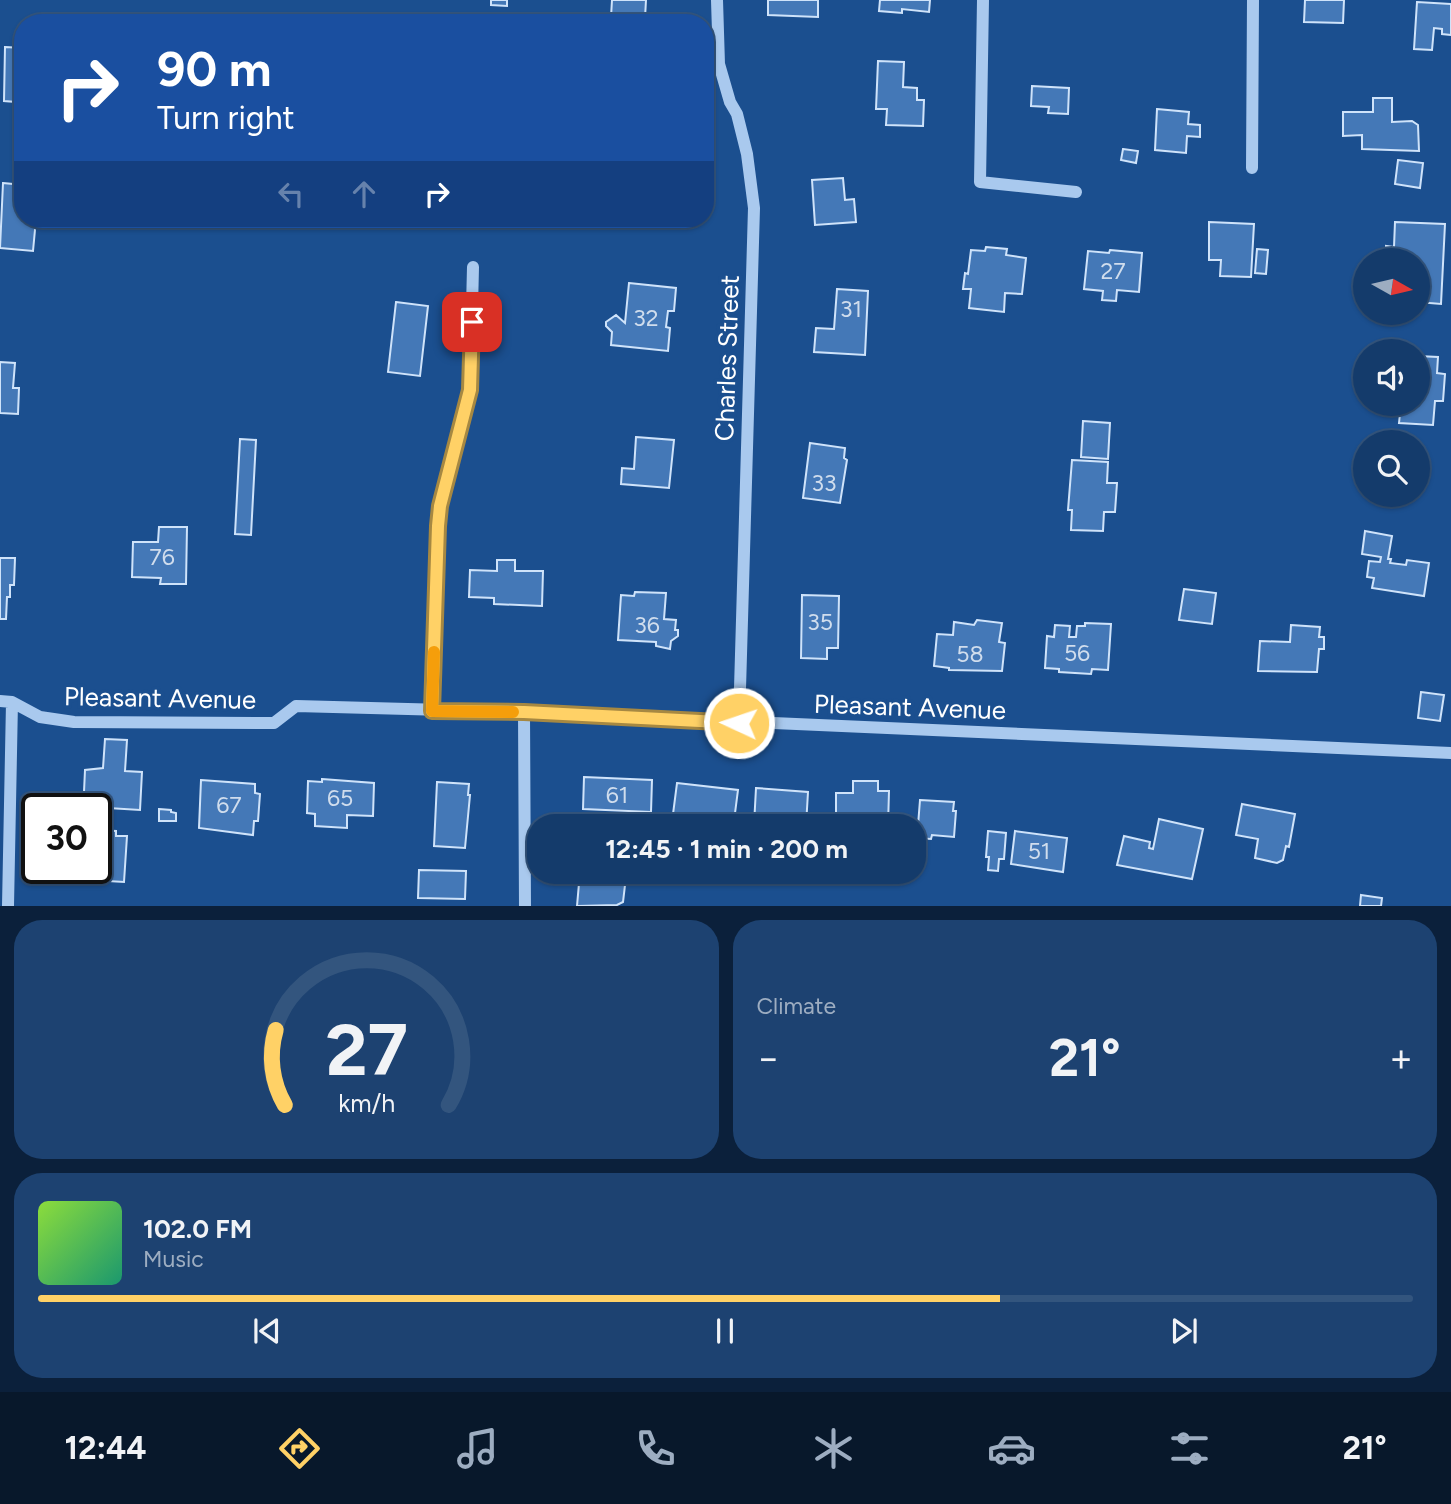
<!DOCTYPE html>
<meta charset="utf-8">
<style>
:root{--surface:#143b6b;--page:#1d4271;--text:#f1f3f6;--muted:#9dadc1;--line:#33557e;--accent:#ffd166}
body{margin:0;font-family:Figtree,sans-serif;background:var(--page);color:var(--text);height:100vh;display:flex;flex-direction:column;font-size:26px;white-space:nowrap}
*{box-sizing:border-box;margin:0}
p{font-size:23px;color:var(--muted)}
.icon{flex:none;width:38px;height:38px;fill:none;stroke:currentColor;stroke-width:2;stroke-linecap:round;stroke-linejoin:round}
.map{position:relative;height:906px;overflow:hidden}
.panel{display:flex;flex-direction:column;gap:14px;padding:14px;background:#0b203b;flex:1}
.panel>*{flex:none}
.top-card{position:absolute;left:14px;top:14px;width:700px;height:214px;border-radius:28px;box-shadow:0 2px 5px #0004,0 0 0 2px var(--line);background:#1a4fa0;color:#fff;overflow:hidden}
.needle{width:46px;rotate:98deg}
.tools{position:absolute;left:1353px;top:248px;display:grid;gap:14px}
.tools a{display:grid;place-items:center;width:77px;height:77px;border-radius:50%;background:var(--surface);box-shadow:0 2px 5px #0004,0 0 0 2px var(--line);font-size:35px}
.speed{position:absolute;left:21px;top:793px;display:flex;gap:14px;font-size:35px;font-weight:700;text-align:center}
.speed>*{display:grid;place-content:center;width:91px;height:91px;border-radius:50%;background:var(--surface);box-shadow:0 2px 5px #0004,0 0 0 2px var(--line);line-height:1}
.speed .limit{border:4px solid #111;border-radius:10px;background:#fff;color:#111}
.pin{position:absolute;display:grid;place-items:center;width:60px;height:60px;color:#fff;margin:-30px;border-radius:14px;box-shadow:0 4px 10px #0006}
.me{position:absolute;width:77px;margin:-38px;rotate:273deg;stroke-linejoin:round;filter:drop-shadow(0 0 5px #0008)}
.turn{display:flex;align-items:center;gap:24px;height:147px;padding:0 28px;font-size:32px}
.turn .icon{width:91px;height:91px;stroke-width:2.5}
.turn b{display:block;font-size:49px;line-height:60px}
.lanes{display:flex;align-items:center;height:66px;padding:0 28px;background:#0003;justify-content:center;gap:35px;direction:ltr}
.lanes .off{opacity:.35}
.big{font-size:52px;font-weight:700;line-height:1.1}
.panel .tile{flex:1;display:flex;flex-direction:column;justify-content:center;gap:10px;min-width:0;padding:0 24px;border-radius:28px;background:var(--page)}
.panel .dial{align-items:center;gap:0}
.dial svg{height:182px;overflow:visible;fill:none;stroke:var(--line);stroke-width:7;stroke-linecap:round;text-anchor:middle}
.dial text{fill:var(--text);stroke:none}
.song{display:flex;align-items:center;gap:21px}
.cover{width:84px;height:84px;border-radius:10px;background:linear-gradient(135deg,hsl(90 70% 55%),hsl(160 70% 35%))}
.played{height:7px;border-radius:4px;background:linear-gradient(90deg,var(--accent) 70%,var(--line) 70%)}
.keys{display:flex;justify-content:space-around;direction:ltr}
.heat{display:flex;justify-content:space-between;align-items:center;font-size:38px;direction:ltr}
.panel .tiles{flex:1;display:grid;gap:14px;grid-template-columns:1fr 1fr}
.tile:last-child{grid-column:span 2}
.trip{position:absolute;left:527px;top:814px;width:399px;height:70px;border-radius:28px;background:var(--surface);box-shadow:0 2px 5px #0004,0 0 0 2px var(--line);font-weight:700;line-height:70px;text-align:center}
.tab-bar{display:flex;height:112px;justify-content:space-around;align-items:center;background:#08182b;color:var(--muted)}
.tab-bar .icon{width:49px;height:49px}
.tab-bar .current{color:var(--accent)}
.tab-bar b{font-size:32px;color:var(--text)}
.map>svg:first-child{display:block}
</style>
<div class="map">
<svg width="1451" height="906" viewBox="0 0 1451 906">
<rect width="100%" height="100%" fill="#1b4f8f"/>
<!-- building -->
<path fill="#4478b7" stroke="#cfe3fa" stroke-width="2" d="M491,0H507V6L491,5Z
M612,0H646L645,18L611,17Z
M768,0H818V17L768,15Z
M880,0H930L929,12L902,9V13L879,11Z
M1305,0H1344L1343,23L1304,22Z
M1417,2L1451,4V35L1442,34V29L1434,28L1432,50L1414,49Z
M5,47L23,48V110L16,109V102L4,101Z
M878,61L904,62L903,87L917,88V100H924L923,126L886,125L887,109H876Z
M1032,86L1069,88L1068,114L1048,113L1049,107L1031,106Z
M1373,98H1392V122L1412,121L1418,125L1419,151L1362,149V135L1343,136V112H1373Z
M1157,109L1189,112L1188,124L1200,125V137L1187,136L1186,153L1155,150Z
M1123,149L1138,151L1136,163L1121,160Z
M1398,160L1423,163L1420,188L1395,184Z
M843,178L845,200L854,199L856,222L815,225L812,180Z
M3,183L23,185V219H36L33,251L0,248Z
M1209,222L1254,224L1251,277L1220,276L1221,260H1209Z
M1395,222L1445,224L1441,304L1418,302V261H1386V246L1394,247Z
M986,247L1007,249L1006,255L1026,258L1022,294L1005,293L1004,312L969,308L971,289H963L965,273L968,274L971,250L985,251Z
M1257,249L1268,250L1266,274L1255,273Z
M1110,250L1142,253L1139,292L1117,290L1116,301L1102,300L1103,291L1084,289L1088,251L1109,253Z
M629,283L676,288L674,311H668L666,327L670,328L668,351L611,345L612,332L606,326V322L616,315L625,323Z
M837,289L868,291L865,355L814,352L816,328L834,329Z
M396,302L428,306L420,376L388,372Z
M1418,356L1438,357L1437,373L1445,374L1443,401H1435L1433,425L1399,423L1401,404H1418Z
M0,362L15,363L13,388H19L18,414L0,413Z
M1083,421L1110,423L1108,459L1081,457Z
M636,437L674,440L669,488L621,484L622,468L634,469Z
M240,439L256,440L251,535L235,534Z
M810,443L845,448L844,458L847,460L840,503L803,498Z
M1072,460L1108,462L1107,483H1117L1115,512H1104L1103,531L1071,530L1072,510H1068Z
M159,527H187L186,584H160L161,578L132,577L133,542H158Z
M1365,531L1392,536L1388,559H1391L1390,563L1406,565L1407,560L1429,563L1424,596L1372,588L1374,578L1367,577L1369,561L1380,562L1381,557L1362,554Z
M0,558H15L14,585H10V597H7L6,619H0Z
M497,560H515V571H543L542,606L494,604V598L469,597L470,570L497,571Z
M1184,589L1216,593L1212,624L1179,620Z
M635,592L666,593L664,619L676,620L675,630H678V636L671,641L670,649L656,646V642L618,640L621,595L634,596Z
M802,595L839,596L838,648H827V659L801,658Z
M977,620L1002,623L999,642L1005,643L1002,671L949,670V668L934,666L937,634L953,635L954,622L974,625Z
M1085,623L1111,624L1108,670L1092,669L1091,674L1059,672V669L1045,668L1047,636L1054,637L1055,625L1070,626L1069,637H1076L1077,626H1085Z
M1291,625L1320,627L1319,637H1324V649H1319L1317,672L1258,671L1260,641L1290,642Z
M1421,692L1444,695L1440,721L1418,718Z
M105,739L127,740L125,771L142,772L140,810L92,807L93,793L84,792L85,770L103,768Z
M584,777L652,780L651,812L583,809Z
M322,779L374,783L373,816L347,815V828L315,826V814L307,813L308,781L322,782Z
M201,780L255,784V793L260,794L258,821H254L253,835L199,828Z
M853,781H878V791H889L888,826H836V793H853Z
M437,782L469,784L468,795H470L465,848L434,846Z
M677,783L738,790L734,821L673,814Z
M756,788L808,792L806,826L754,825Z
M920,800L954,802L953,811H956L954,837L932,835L931,839L917,838Z
M1242,804L1295,814L1289,847L1286,846L1283,860L1277,863L1255,858L1258,839L1236,835Z
M159,809L171,810V812L176,813V821H159Z
M563,814L575,815L574,826H562Z
M1159,819L1203,829L1192,879L1117,865L1124,836L1150,842L1149,848L1153,849Z
M96,830L116,831V836H127L124,882L91,880L92,868H96Z
M988,831L1006,833L1004,859H999L998,871L988,870L989,857H986Z
M1015,831L1067,838L1063,872L1011,864Z
M419,870L466,871L465,899L418,898Z
M580,872H614L613,880L622,881L625,885L623,902L617,905L577,906Z
M1361,895L1382,898L1381,906H1360Z"/>
<g fill="none" stroke-linecap="round" stroke-linejoin="round">
<!-- minor -->
<path stroke="#a9c9ee" stroke-width="12" d="M717,0L719,64L730,102L737,114L747,154L754,208L739,723
M983,0L980,182L1076,192
M1252,168L1253,0
M0,701L12,702L40,717L74,722L274,723L296,706L524,712L1451,753
M432,711L438,526L440,506L470,390L473,267
M524,712L525,906
M8,906L12,702"/>
</g>
<g fill="none" stroke-linecap="round" stroke-linejoin="round">
<!-- route casing -->
<g stroke="#a68842" stroke-width="18">
<path id="route" d="M472,322L470,390L440,506L438,526L432,711L524,712L739,723"/>
</g>
<!-- route -->
<use href="#route" stroke="#ffd166" stroke-width="12"/>
<!-- slow -->
<path stroke="#f59e0b" stroke-width="12" d="M434,652L432,711L513,712"/>
</g>
<g text-anchor="middle" stroke-width="7" stroke-linejoin="round" paint-order="stroke">
<!-- number labels -->
<g font-size="23" fill="#d0dded">
<text x="1113" y="279">27</text>
<text x="851" y="317">31</text>
<text x="646" y="326">32</text>
<text x="824" y="491">33</text>
<text x="162" y="565">76</text>
<text x="820" y="630">35</text>
<text x="647" y="633">36</text>
<text x="1077" y="661">56</text>
<text x="970" y="662">58</text>
<text x="617" y="803">61</text>
<text x="340" y="806">65</text>
<text x="229" y="813">67</text>
<text x="1039" y="859">51</text>
</g>
<!-- street labels -->
<g font-size="26" fill="#fff" stroke="#1b4f8f">
<text transform="translate(727 358) rotate(-88)" y="9">Charles Street</text>
<text transform="translate(160 698) rotate(1)" y="9">Pleasant Avenue</text>
<text transform="translate(910 707) rotate(2)" y="9">Pleasant Avenue</text>
</g>
</g>
</svg>
<div class="tools">
<a><svg class="needle" viewBox="-14 -14 28 28"><path d="M0-13l5 13h-10z" fill="#e53935"/><path d="M0 13l5-13h-10z" fill="#9dadc1"/></svg></a>
<a><svg class="icon" aria-label="sound" viewBox="0 0 24 24"><path d="M4 9h4l5-4v14l-5-4H4zM17 9q2 3 0 6"/></svg></a>
<a><svg class="icon" aria-label="search" viewBox="0 0 24 24"><circle cx="10" cy="10" r="6"/><path d="M15 15l6 6"/></svg></a>
</div>
<div class="speed"><div class="limit">30</div></div>
<div class="pin" style="left:472px;top:322px;background:#d93025"><svg class="icon" aria-label="arrive" viewBox="0 0 24 24"><path d="M6 21V4h12l-3 4 3 4H6"/></svg></div>
<svg class="me" style="left:739px;top:723px" viewBox="-20 -20 40 40"><circle r="17" fill="#ffd166" stroke="#fff" stroke-width="3"/><path d="M0-11L8 9 0 5-8 9z" fill="#fff"/></svg>
<div class="trip">12:45 · 1 min · 200 m</div>
<div class="top-card">
<div class="turn"><svg class="icon" aria-label="right" viewBox="0 0 24 24"><path d="M7 20v-9h11M14 6l5 5-5 5"/></svg><div><b>90 m</b>Turn right</div></div>
<div class="lanes"><svg class="icon off" aria-label="left" viewBox="0 0 24 24"><path d="M17 20v-9H6M10 6l-5 5 5 5"/></svg><svg class="icon off" aria-label="ahead" viewBox="0 0 24 24"><path d="M12 20V5M6 11l6-6 6 6"/></svg><svg class="icon" aria-label="right" viewBox="0 0 24 24"><path d="M7 20v-9h11M14 6l5 5-5 5"/></svg></div>
</div>
</div>
<section class="panel">
<div class="tiles">
<div class="tile dial"><svg viewBox="0 0 100 80">
<path d="M14 69A42 42 0 1 1 86 69"/>
<path d="M14 69A42 42 0 0 1 10 36" stroke="#ffd166"/>
<text x="50" y="56" font-size="32" font-weight="700">27</text>
<text x="50" y="72" font-size="11">km/h</text>
</svg></div>
<div class="tile"><p>Climate</p>
<div class="heat"><a>−</a><b class="big">21°</b><a>+</a></div>
</div>
<div class="tile">
<div class="song"><i class="cover"></i><div><b>102.0 FM</b><p>Music</p></div></div>
<div class="played"></div>
<div class="keys"><svg class="icon" aria-label="previous" viewBox="0 0 24 24"><path d="M18 5L8 12l10 7zM5 5v14"/></svg><svg class="icon" aria-label="pause" viewBox="0 0 24 24"><path d="M8 5v14M16 5v14"/></svg><svg class="icon" aria-label="next" viewBox="0 0 24 24"><path d="M6 5l10 7-10 7zM19 5v14"/></svg></div>
</div>
</div>
</section>
<nav class="tab-bar">
<b>12:44</b>
<svg class="icon current" aria-label="directions" viewBox="0 0 24 24"><path d="M12 3l9 9-9 9-9-9zM9 14v-3h6M13 9l2 2-2 2"/></svg>
<svg class="icon" aria-label="music" viewBox="0 0 24 24"><path d="M9 18V5l10-2v13"/><circle cx="6" cy="18" r="3"/><circle cx="16" cy="16" r="3"/></svg>
<svg class="icon" aria-label="phone" viewBox="0 0 24 24"><path d="M5 4h4l2 5-3 2q2 4 5 5l2-3 5 2v4C11 20 4 13 5 4z"/></svg>
<svg class="icon" aria-label="climate" viewBox="0 0 24 24"><path d="M12 3v18M4 7l16 10M4 17L20 7"/></svg>
<svg class="icon" aria-label="car" viewBox="0 0 24 24"><path d="M5 17H2v-5l4-1 3-4h7l3 4 3 1v5h-3M9 17h6M6 11h13"/><circle cx="7" cy="17" r="2"/><circle cx="17" cy="17" r="2"/></svg>
<svg class="icon" aria-label="filters" viewBox="0 0 24 24"><path d="M4 7h16M4 17h16"/><circle cx="9" cy="7" r="2"/><circle cx="15" cy="17" r="2"/></svg>
<b>21°</b>
</nav>
